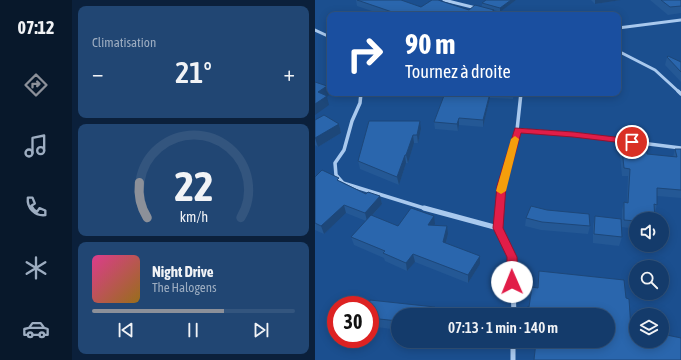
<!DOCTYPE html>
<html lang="fr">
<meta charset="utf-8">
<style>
:root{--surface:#143b6b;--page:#214673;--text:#f1f3f6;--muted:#9dadc1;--line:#33557e;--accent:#8c9099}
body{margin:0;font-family:"Asap Condensed",sans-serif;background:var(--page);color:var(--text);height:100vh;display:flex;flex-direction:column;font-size:15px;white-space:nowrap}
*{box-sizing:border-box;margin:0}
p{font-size:13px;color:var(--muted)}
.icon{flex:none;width:22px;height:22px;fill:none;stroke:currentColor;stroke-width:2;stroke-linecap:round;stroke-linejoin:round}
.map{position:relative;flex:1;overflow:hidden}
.drawer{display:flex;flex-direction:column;gap:6px;padding:6px;background:#0b203b;width:243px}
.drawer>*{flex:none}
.banner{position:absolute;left:12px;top:12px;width:294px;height:84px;border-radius:8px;box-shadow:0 2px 10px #0003,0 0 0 1px var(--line);background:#1a4fa0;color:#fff;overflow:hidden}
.buttons{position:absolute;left:314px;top:212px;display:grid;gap:8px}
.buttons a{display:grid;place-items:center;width:40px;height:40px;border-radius:50%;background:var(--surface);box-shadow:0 2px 10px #0003,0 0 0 1px var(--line);font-size:20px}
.speed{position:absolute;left:12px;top:296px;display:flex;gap:8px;font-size:20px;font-weight:700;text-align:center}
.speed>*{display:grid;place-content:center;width:52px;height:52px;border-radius:50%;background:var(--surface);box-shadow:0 2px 10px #0003,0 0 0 1px var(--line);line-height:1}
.speed .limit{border:6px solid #d22;background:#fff;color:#111}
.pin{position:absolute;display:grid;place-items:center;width:34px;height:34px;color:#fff;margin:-17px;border:2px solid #fff;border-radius:50%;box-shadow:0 1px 4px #0007}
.me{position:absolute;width:44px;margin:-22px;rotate:359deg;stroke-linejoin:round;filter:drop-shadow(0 0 3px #0008)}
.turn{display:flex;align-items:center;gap:14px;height:84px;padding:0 12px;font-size:18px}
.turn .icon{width:52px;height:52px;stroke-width:2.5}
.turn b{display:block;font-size:28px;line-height:34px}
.big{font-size:30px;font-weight:600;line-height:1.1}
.drawer .card{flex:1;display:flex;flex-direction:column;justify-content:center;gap:6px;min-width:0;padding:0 14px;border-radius:8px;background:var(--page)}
.drawer .dial{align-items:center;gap:0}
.dial svg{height:104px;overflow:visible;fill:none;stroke:var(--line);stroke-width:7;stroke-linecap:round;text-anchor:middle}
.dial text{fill:var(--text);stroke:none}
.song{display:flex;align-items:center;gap:12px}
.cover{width:48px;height:48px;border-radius:6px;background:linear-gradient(135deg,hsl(330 70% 55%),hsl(40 70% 35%))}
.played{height:4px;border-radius:2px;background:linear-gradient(90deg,var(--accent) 65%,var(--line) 65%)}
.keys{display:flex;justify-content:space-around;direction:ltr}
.heat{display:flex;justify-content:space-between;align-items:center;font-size:22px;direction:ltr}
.trip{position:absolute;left:76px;top:308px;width:224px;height:40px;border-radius:20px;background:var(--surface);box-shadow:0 2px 10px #0003,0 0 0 1px var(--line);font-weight:600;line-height:40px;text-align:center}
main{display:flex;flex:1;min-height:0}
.menu{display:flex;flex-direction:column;width:72px;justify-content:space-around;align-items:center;background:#08182b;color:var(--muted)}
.menu .icon{width:28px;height:28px}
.menu .current{color:var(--accent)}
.menu b{font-size:18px;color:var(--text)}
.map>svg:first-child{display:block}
</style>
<main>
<nav class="menu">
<b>07:12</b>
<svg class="icon current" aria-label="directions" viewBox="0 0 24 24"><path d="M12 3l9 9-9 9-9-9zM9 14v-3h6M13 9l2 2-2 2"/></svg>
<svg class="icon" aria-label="music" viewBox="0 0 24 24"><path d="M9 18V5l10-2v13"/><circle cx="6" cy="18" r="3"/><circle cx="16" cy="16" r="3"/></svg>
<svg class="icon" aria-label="phone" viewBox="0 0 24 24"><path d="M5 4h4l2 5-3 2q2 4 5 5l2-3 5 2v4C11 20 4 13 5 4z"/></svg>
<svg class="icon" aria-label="climate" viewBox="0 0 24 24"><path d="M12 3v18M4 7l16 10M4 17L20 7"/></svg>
<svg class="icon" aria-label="car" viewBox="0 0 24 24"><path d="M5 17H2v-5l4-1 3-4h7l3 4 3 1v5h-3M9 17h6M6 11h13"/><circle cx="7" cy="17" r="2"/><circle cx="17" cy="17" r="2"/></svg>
</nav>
<section class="drawer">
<div class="card"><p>Climatisation</p>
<div class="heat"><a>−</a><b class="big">21°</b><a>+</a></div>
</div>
<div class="card dial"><svg viewBox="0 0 100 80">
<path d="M14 69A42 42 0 1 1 86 69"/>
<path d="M14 69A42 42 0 0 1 8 42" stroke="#8c9099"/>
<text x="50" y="56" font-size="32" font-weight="700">22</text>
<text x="50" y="72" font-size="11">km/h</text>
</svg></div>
<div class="card">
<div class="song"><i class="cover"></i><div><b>Night Drive</b><p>The Halogens</p></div></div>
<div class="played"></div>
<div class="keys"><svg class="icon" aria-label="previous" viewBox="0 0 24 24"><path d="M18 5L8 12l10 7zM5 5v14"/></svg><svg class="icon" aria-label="pause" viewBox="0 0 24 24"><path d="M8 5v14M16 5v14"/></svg><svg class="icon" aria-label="next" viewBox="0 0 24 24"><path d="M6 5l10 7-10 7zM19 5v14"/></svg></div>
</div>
</section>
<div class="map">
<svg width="366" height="360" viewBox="0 0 366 360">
<rect width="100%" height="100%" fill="#1b4f8f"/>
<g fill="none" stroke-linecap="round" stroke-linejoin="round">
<!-- minor-far2 -->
<path stroke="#a9c9ee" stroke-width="3" d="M129,0L161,8
M174,12L186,15
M303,28L366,20
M0,30L15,37
M303,51L340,70L364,92"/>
<!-- minor-far1 -->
<path stroke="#a9c9ee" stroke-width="3.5" d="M363,91L366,94
M46,93L45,103L37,121L29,150L20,163L21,175L28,183L112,209
M202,130L259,134L309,141
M326,143L366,148
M184,209L186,186L202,130L206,93"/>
<!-- minor -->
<path stroke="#a9c9ee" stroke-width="5" d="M109,208L183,228
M184,208L183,228L197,257L199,315
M198,341V360"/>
</g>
<!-- wall -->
<path fill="#245895" d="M41,0H86L106,7L154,10L167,7V3L201,0L185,12L179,10V15H69L42,6Z
M276,0H306L280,4Z
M335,0H366V13L353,15Z
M352,57L366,62V82L350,65Z
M130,93H199L198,99L175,98L168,127L144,125L143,131L120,129L119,122Z
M0,120L24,124L26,133L3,147L0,145Z
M106,129L103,143H99L93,163H91L84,185L45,169L43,161Z
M306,139L332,154L358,157L360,149H366V198L342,196V205L340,212L321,219V229L307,227V210L309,202H312L313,176H307L304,146Z
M0,177L25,181L51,194L65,196L67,204L57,216L83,226L120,224L119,225L133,234L131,243L165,264L153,283L100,262L92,271L70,261L69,258L39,245L36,237L51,221L31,213L9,234L0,230Z
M280,216L307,237L304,246L278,243V226Z
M211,218L275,226L273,234L226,230L210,226Z
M224,271L309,280L311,298L314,299L316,329L321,330V341H347V334L366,338V360H219L220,343L209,342V341H293V315H211L212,307H214L217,287L222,288Z
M55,305L120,307L121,315H83V330L55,326Z"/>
<!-- shaded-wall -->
<path fill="#1d4779" d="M196,0H201L185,12V8Z
M280,0H306L280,4Z
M179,10V15H172Z
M12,86L14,95L12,97L14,105L0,115V104L3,92Z
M175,93V98L168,127V120Z
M144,118V125L143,131L142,124Z
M105,121L106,129L103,143L102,135Z
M24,124L26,133L3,147L0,138Z
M98,135L99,143L93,163L91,155Z
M90,155L91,163L84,185L82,177Z
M65,196L67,204L52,221L50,213Z
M29,205L31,213L9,234L6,226Z
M119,216L120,224L114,233L113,225Z
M132,226L133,234L129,250L128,242Z
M98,254L100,262L92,271L91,263Z
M165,256V264L153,283V275Z
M120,307L121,315H118Z"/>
<!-- building -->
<path fill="#2a66ad" stroke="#1d4779" d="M42,0H86L106,7L117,0H123L154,10L160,5L179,10L172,15H85H86Z
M171,0H196L185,8L167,3Z
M346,0H366V6L355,7Z
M353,56L366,62V72L352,57Z
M0,82L12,86L3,92L12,96L0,104Z
M130,93H175L168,120L144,118L142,124L119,122Z
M9,115L24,124L0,138V120Z
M54,121H105L102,135H98L91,155H90L82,177L43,161Z
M306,139L331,141L332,154L362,157L360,149H366V190L342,188V205L339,204L340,219H321V221L309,220V202L313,203L315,169L309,168Z
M7,170L24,178L22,180L51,194L53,192L65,196L50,213L29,205L6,226L0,223V177Z
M216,206L232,210L274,214L275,226L227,222L211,218Z
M96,208L119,216L113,225L132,226L128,242L165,256L153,275L98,254L91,263L68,253L70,251L36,237L56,215L83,226Z
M280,216L306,219L307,237L279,234Z
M224,271L309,280L311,298L314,299L316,329L321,330V341H347V334L366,338V360H219L221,341H293V315H211L212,307H214L217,287L223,288Z
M55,300L120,307L118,315H83V321L55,318V305H54Z"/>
<!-- route -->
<path fill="#e11d48" stroke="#92132f" d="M200,128L258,132L317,139L321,142L317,144L258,137L206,133L191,186L188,228L202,257L203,282L201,285L197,286L193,285L192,282V257L178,228L182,186Z"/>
<!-- slow -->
<path fill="#f59e0b" d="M200,136L204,139L191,191L186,194L181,191L196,139Z"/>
</svg>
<div class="buttons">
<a><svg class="icon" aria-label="sound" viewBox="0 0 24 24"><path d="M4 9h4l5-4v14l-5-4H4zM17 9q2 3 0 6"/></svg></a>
<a><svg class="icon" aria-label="search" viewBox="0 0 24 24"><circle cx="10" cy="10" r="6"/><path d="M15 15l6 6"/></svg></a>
<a><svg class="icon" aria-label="layers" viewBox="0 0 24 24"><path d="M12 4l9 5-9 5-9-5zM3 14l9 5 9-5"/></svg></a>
</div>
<div class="speed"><div class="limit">30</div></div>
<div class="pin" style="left:317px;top:142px;background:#d93025"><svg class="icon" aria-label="arrive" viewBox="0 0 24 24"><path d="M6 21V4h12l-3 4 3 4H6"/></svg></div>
<svg class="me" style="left:197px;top:282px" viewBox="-20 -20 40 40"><circle r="19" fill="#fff"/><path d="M0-13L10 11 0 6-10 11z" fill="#e11d48"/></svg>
<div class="trip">07:13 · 1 min · 140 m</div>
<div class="banner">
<div class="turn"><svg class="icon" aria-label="right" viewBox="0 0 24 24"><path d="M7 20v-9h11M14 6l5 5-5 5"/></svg><div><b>90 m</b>Tournez à droite</div></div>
</div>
</div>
</main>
